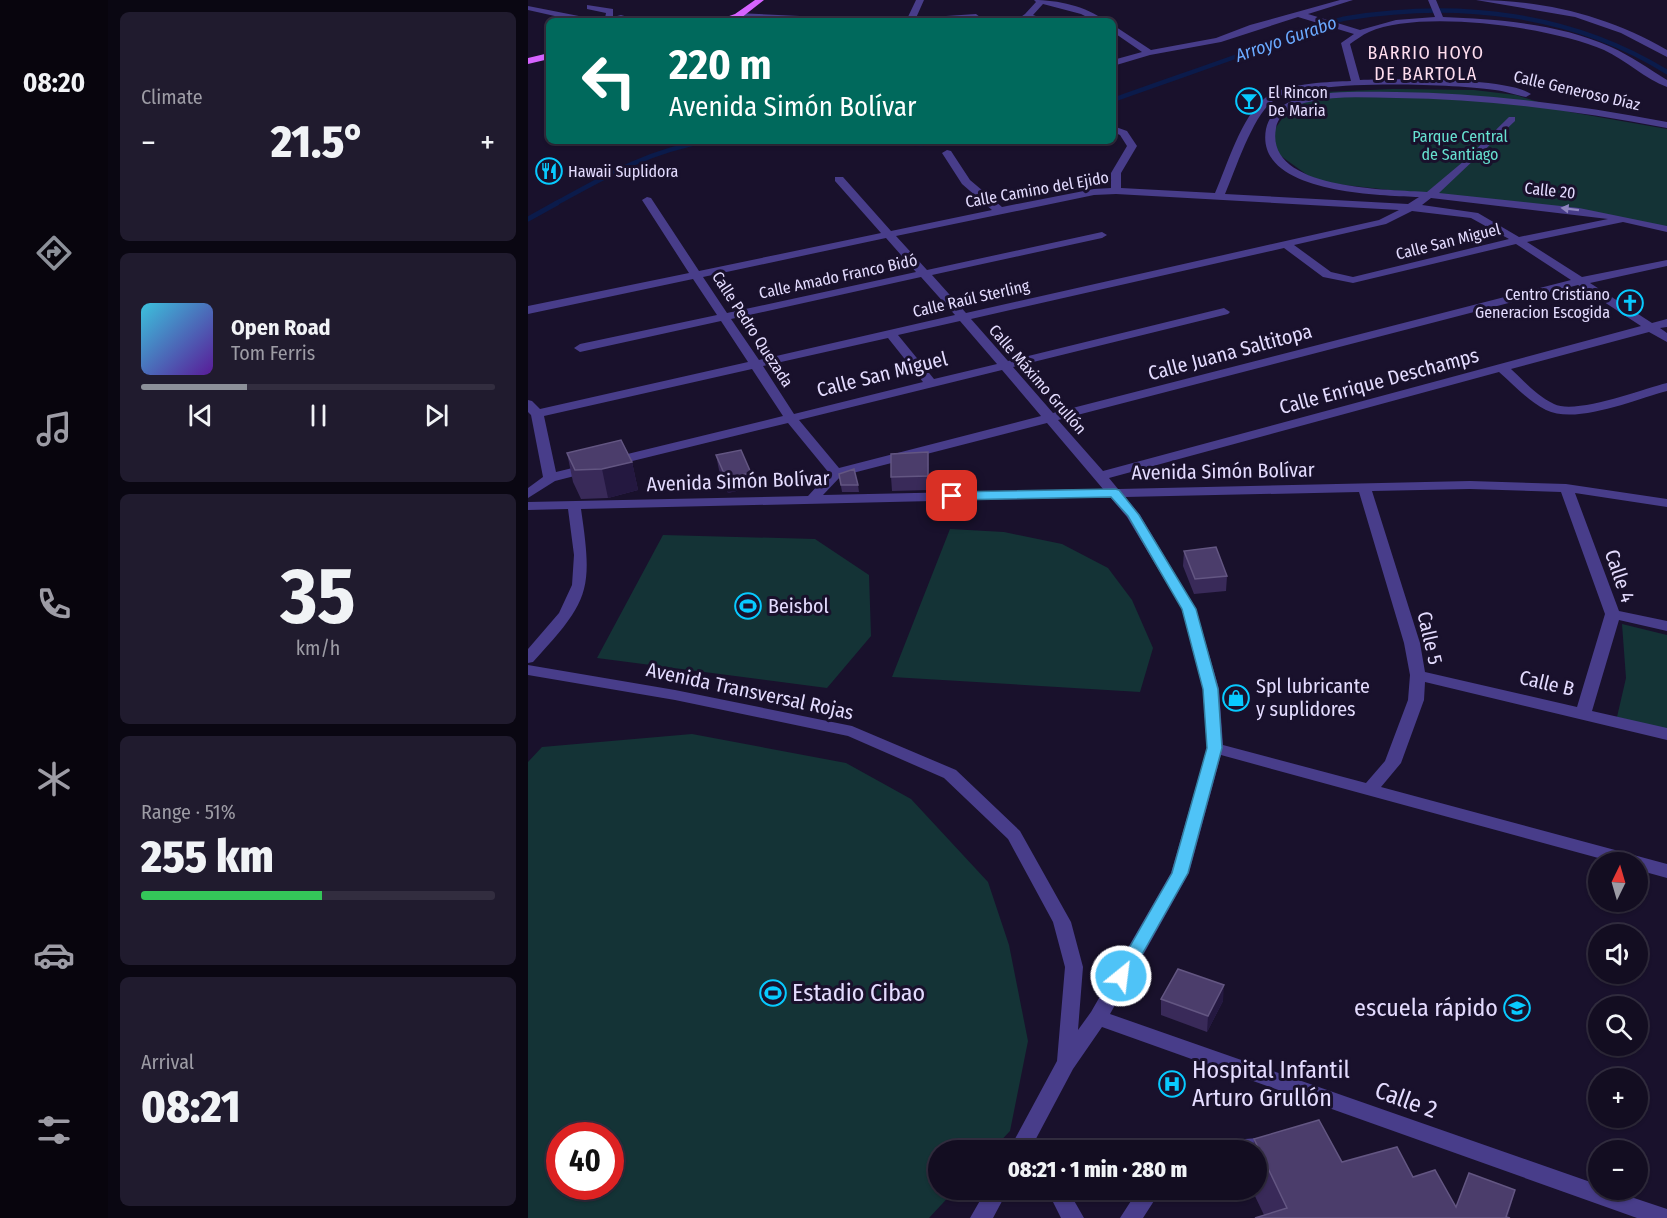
<!DOCTYPE html>
<meta charset="utf-8">
<style>
:root{--surface:#130d21;--page:#201b2e;--text:#f1f3f6;--muted:#9d9ca5;--line:#322d3f;--accent:#8c9099}
body{margin:0;font-family:"Fira Sans Condensed",sans-serif;background:var(--page);color:var(--text);height:100vh;display:flex;flex-direction:column;font-size:22px;white-space:nowrap}
*{box-sizing:border-box;margin:0}
p{font-size:20px;color:var(--muted)}
.icon{flex:none;width:33px;height:33px;fill:none;stroke:currentColor;stroke-width:2;stroke-linecap:round;stroke-linejoin:round}
.map{position:relative;flex:1;overflow:hidden}
.drawer{display:flex;flex-direction:column;gap:12px;padding:12px;background:#0a0712;width:420px}
.drawer>*{flex:none}
.top-card{position:absolute;left:18px;top:18px;width:570px;height:126px;border-radius:9px;box-shadow:0 2px 4px #0004,0 0 0 2px var(--line);background:#00695c;color:#fff;overflow:hidden}
.needle{width:39px;rotate:5deg}
.controls{position:absolute;left:1060px;top:852px;display:grid;gap:12px}
.controls a{display:grid;place-items:center;width:60px;height:60px;border-radius:50%;background:var(--surface);box-shadow:0 2px 4px #0004,0 0 0 2px var(--line);font-size:30px}
.speed{position:absolute;left:18px;top:1122px;display:flex;gap:12px;font-size:30px;font-weight:700;text-align:center}
.speed>*{display:grid;place-content:center;width:78px;height:78px;border-radius:50%;background:var(--surface);box-shadow:0 2px 4px #0004,0 0 0 2px var(--line);line-height:1}
.speed .limit{border:9px solid #d22;background:#fff;color:#111}
.pin{position:absolute;display:grid;place-items:center;width:51px;height:51px;color:#fff;margin:-26px;border-radius:12px;box-shadow:0 3px 9px #0006}
.me{position:absolute;width:66px;margin:-33px;rotate:29deg;stroke-linejoin:round;filter:drop-shadow(0 0 4px #0008)}
.turn{display:flex;align-items:center;gap:21px;height:126px;padding:0 24px;font-size:27px}
.turn .icon{width:78px;height:78px;stroke-width:2.5}
.turn b{display:block;font-size:42px;line-height:51px}
.big{font-size:45px;font-weight:800;line-height:1.1}
.drawer .tile{flex:1;display:flex;flex-direction:column;justify-content:center;gap:9px;min-width:0;padding:0 21px;border-radius:9px;background:var(--page)}
.drawer .dial{align-items:center;gap:0}
.dial b{font-size:78px;line-height:1}
.song{display:flex;align-items:center;gap:18px}
.cover{width:72px;height:72px;border-radius:9px;background:linear-gradient(135deg,hsl(190 70% 55%),hsl(270 70% 35%))}
.played{height:6px;border-radius:3px;background:linear-gradient(90deg,var(--accent) 30%,var(--line) 30%)}
.keys{display:flex;justify-content:space-around;direction:ltr}
.heat{display:flex;justify-content:space-between;align-items:center;font-size:33px;direction:ltr}
.charge{height:9px;border-radius:4px;background:linear-gradient(90deg,#34c759 51%,var(--line) 0)}
.trip{position:absolute;left:400px;top:1140px;width:339px;height:60px;border-radius:30px;background:var(--surface);box-shadow:0 2px 4px #0004,0 0 0 2px var(--line);font-weight:800;line-height:60px;text-align:center}
main{display:flex;flex:1;min-height:0}
.tab-bar{display:flex;flex-direction:column;width:108px;justify-content:space-around;align-items:center;background:#08050d;color:var(--muted)}
.tab-bar .icon{width:42px;height:42px}
.tab-bar .selected{color:var(--accent)}
.tab-bar b{font-size:27px;color:var(--text)}
.map>svg:first-child{display:block}
</style>
<main>
<nav class="tab-bar">
<b>08:20</b>
<svg class="icon selected" aria-label="directions" viewBox="0 0 24 24"><path d="M12 3l9 9-9 9-9-9zM9 14v-3h6M13 9l2 2-2 2"/></svg>
<svg class="icon" aria-label="music" viewBox="0 0 24 24"><path d="M9 18V5l10-2v13"/><circle cx="6" cy="18" r="3"/><circle cx="16" cy="16" r="3"/></svg>
<svg class="icon" aria-label="phone" viewBox="0 0 24 24"><path d="M5 4h4l2 5-3 2q2 4 5 5l2-3 5 2v4C11 20 4 13 5 4z"/></svg>
<svg class="icon" aria-label="climate" viewBox="0 0 24 24"><path d="M12 3v18M4 7l16 10M4 17L20 7"/></svg>
<svg class="icon" aria-label="car" viewBox="0 0 24 24"><path d="M5 17H2v-5l4-1 3-4h7l3 4 3 1v5h-3M9 17h6M6 11h13"/><circle cx="7" cy="17" r="2"/><circle cx="17" cy="17" r="2"/></svg>
<svg class="icon" aria-label="filters" viewBox="0 0 24 24"><path d="M4 7h16M4 17h16"/><circle cx="9" cy="7" r="2"/><circle cx="15" cy="17" r="2"/></svg>
</nav>
<section class="drawer">
<div class="tile"><p>Climate</p>
<div class="heat"><a>−</a><b class="big">21.5°</b><a>+</a></div>
</div>
<div class="tile">
<div class="song"><i class="cover"></i><div><b>Open Road</b><p>Tom Ferris</p></div></div>
<div class="played"></div>
<div class="keys"><svg class="icon" aria-label="previous" viewBox="0 0 24 24"><path d="M18 5L8 12l10 7zM5 5v14"/></svg><svg class="icon" aria-label="pause" viewBox="0 0 24 24"><path d="M8 5v14M16 5v14"/></svg><svg class="icon" aria-label="next" viewBox="0 0 24 24"><path d="M6 5l10 7-10 7zM19 5v14"/></svg></div>
</div>
<div class="tile dial"><b>35</b><p>km/h</p></div>
<div class="tile"><p>Range · 51%</p><b class="big">255 km</b><div class="charge"></div></div>
<div class="tile"><p>Arrival</p><b class="big">08:21</b></div>
</section>
<div class="map">
<svg width="1139" height="1218" viewBox="0 0 1139 1218">
<rect width="100%" height="100%" fill="#19112c"/>
<!-- green -->
<path fill="#143336" fill-rule="evenodd" d="M865,89L946,90L988,95L1042,112L1139,129V227L1071,213L789,182L746,151L742,136L765,103L796,92Z
M422,529L476,532L534,544L580,568L604,600L625,648L612,692L364,677Z
M135,535L287,539L341,575L343,636L299,688L69,658Z
M1094,624L1139,635V730L1089,717L1098,678Z
M164,734L318,763L383,799L460,882L481,945L500,1041L482,1131L464,1150H411V1190H427L401,1218H0V762L14,747ZM32,1136H82V1186H32Z"/>
<g fill="none" stroke-linecap="round" stroke-linejoin="round">
<!-- stream-far1 -->
<path stroke="#0b1b4b" stroke-width="4.5" d="M585,100C638,81 691,63 743,44C768,36 795,22 820,18C930,0 1044,13 1139,72
M306,141L393,144L434,141
M27,204C78,176 120,151 179,141"/>
<!-- stream -->
<path stroke="#0b1b4b" stroke-width="5" d="M0,219L29,203"/>
<!-- minor -->
<path fill="#483d8a" fill-rule="evenodd" d="M388,0H396L388,18L448,14L452,17C438,25 396,21 378,21Z
M506,0C529,0 559,6 577,21H567L553,14L515,4L505,15L522,21L501,19L487,21L497,14L508,2Z
M812,0H825L780,14L832,30L868,20L907,17L900,0H908L915,17C970,19 1033,24 1083,47C1103,56 1121,69 1139,80V87C1117,79 1098,60 1076,50C1024,27 893,9 841,32C834,35 828,40 822,44L832,80C866,79 978,77 1003,94L998,97C988,95 977,91 967,90C925,84 776,78 745,101C725,115 707,171 697,194L880,204L891,197C852,195 726,194 738,129C742,111 757,102 773,98C804,90 837,92 868,92C960,93 1049,105 1139,122V128C1049,111 959,99 868,98C839,98 810,95 781,102C766,105 751,112 748,128C736,191 862,189 899,192L936,161L981,117H987V121L911,193L1051,208L1139,226V232L1095,222L999,242L1054,277L1139,260V266L1062,283L1124,323L1139,319V327L1132,328L1139,333V342L1121,332L983,369C996,381 1009,396 1026,404C1048,415 1114,389 1139,383V391C1108,399 1048,425 1018,410C1000,401 986,385 971,372L581,478L590,489L942,481L1038,484L1139,499V507L1047,493L1091,611L1139,621V631L1091,620L1064,711L1139,728V740L897,682L896,700L873,763L853,787L1139,864V878L1110,870V862H1085L693,755L661,873L582,1014L1071,1185V1190H1082L1139,1209V1218H1109L574,1027L545,1069L502,1150H481L529,1061L537,967L525,922L480,839L416,778L320,736L147,700L0,675V665L147,690L324,726L428,770L492,831L543,922L555,967L550,1030L563,1012L643,873L679,748L675,689L654,609L599,517L582,497L53,509C65,591 62,600 5,662L0,663V649L31,613L44,585L46,555L40,509L0,510V502L280,496L301,473L260,423L84,466L77,462L79,459L255,416L224,369L16,416L28,472L61,464L68,468L66,471L27,481L0,498V488L15,477L3,415L0,412V400L4,401L12,409L220,362L193,321L52,352L46,348L52,344L189,315L165,279L0,314V306L161,273L114,200L119,197L123,198L171,271L353,233L307,181V177H315L363,231L464,210L434,184L414,153L419,150L423,151L442,180L474,207L566,189L583,188V173L599,146L592,135L585,132V126L599,131L609,146L593,173V188L687,193C699,166 713,117 737,98C756,83 800,82 823,81L813,43L826,34L770,17L693,42L622,55L585,66V60L614,52L585,32V25L623,50L688,38L722,25ZM588,194L871,210L851,220L438,313L404,275L574,238L579,235L574,232L399,270L368,236L566,195ZM903,198L1080,219L991,237L950,213L894,205ZM884,211L943,218L981,239L825,277L803,272L766,245L858,224ZM358,238L388,272L199,313L175,277ZM988,244L1043,280L525,413L485,367L700,314L702,312L696,308L480,361L443,319L756,248L795,277L825,283ZM393,277L427,315L231,360L203,319ZM1050,285L1113,326L575,471L530,420ZM432,321L469,364L406,379L370,335ZM360,338L395,382L266,414L235,366ZM474,370L513,416L311,468L271,420ZM519,423L575,489L295,495L313,476ZM942,489L1033,492L1077,614L1049,707L897,672L892,643L844,491ZM831,492L876,643L882,675L880,700L857,761L838,783L695,745L691,689L668,609L612,515L597,497Z
M948,0C1015,0 1081,16 1139,50V57L1093,33L1047,17Z
M59,5L85,9V17L93,15L113,21H72L77,18L78,13L59,9Z
M0,6L61,18L65,21H49L0,10Z
M210,13L315,18L319,21L207,18L206,16Z
M745,1137L752,1140L755,1146L752,1152L729,1156V1150H679L683,1144L690,1141Z
M458,1190H480L465,1218H442Z
M519,1190H540L556,1218H533Z
M610,1190H633L615,1218H592Z"/>
<!-- major -->
<path fill="#d663ff" fill-rule="evenodd" d="M227,0H236L213,18L187,21L207,14Z
M21,53V59L0,64V58Z"/>
</g>
<!-- wall -->
<path fill="#392a59" d="M400,452L401,490L364,491L363,477Z
M39,453L104,462L110,490L80,498L53,499L45,482Z
M188,455L223,473L225,487L200,493L191,470Z
M311,474L330,485L331,492H314Z
M656,551L699,576L698,591L666,594L655,566Z
M633,999L695,1001L679,1032L633,1015Z
M726,1139L814,1162L885,1177L928,1207L980,1217L736,1215L724,1190H729V1150H725Z"/>
<!-- shaded-wall -->
<path fill="#241840" d="M400,452L401,467V490L400,476Z
M104,462L110,490L80,498L74,469Z
M223,473L225,487L200,493L198,478Z
M696,985L695,1001L679,1032L680,1016Z
M987,1190L980,1218L978,1217Z"/>
<!-- building -->
<path fill="#4b3d6b" stroke="#635682" stroke-width="1.5" d="M93,440L104,462L74,469L47,470L39,453Z
M213,450L223,473L198,478L188,455Z
M400,452V476L363,477V454Z
M326,469L330,485H313L311,474Z
M688,547L699,576L667,579L656,551Z
M650,969L696,985L680,1016L633,999Z
M791,1120L814,1162L869,1147L885,1177L907,1170L928,1207L941,1173L987,1190L978,1217L982,1218H727L759,1208L726,1139Z"/>
<!-- one-way arrows -->
<defs><path id="oneway-solid" d="M-6-.8H1V-3.2L6.5 0L1 3.2V.8H-6Z" transform="scale(1.5)"/></defs>
<use fill="#8e85bf" href="#oneway-solid" transform="translate(1042 209) rotate(-173)"/>
<!-- route -->
<path fill="#4fc3f7" stroke="#337fa1" stroke-width="1.5" d="M587,489L591,490L611,515L668,609L690,689L694,748L660,873L599,981H587L585,976L644,873L679,748L675,689L654,609L600,516L583,497L424,500L418,496L424,492Z"/>
<!-- icons -->
<defs>
<g id="bar-ring" transform="scale(1.35)"><circle r="9.5" fill="#19112c" stroke="#08caff" stroke-width="1.5"/><path d="M-6-5H6L.8 .8V4.5H3.5V6h-7V4.5H-.8V.8Z" fill="#08caff"/></g>
<g id="restaurant-ring" transform="scale(1.35)"><circle r="9.5" fill="#19112c" stroke="#08caff" stroke-width="1.5"/><path d="M-5-6h1v4h1v-4h1v4h1v-4h1v5L-1.5 .5V6h-2V.5L-5-1ZM5-6V6H3V1.5H1.5Q1.5-4 5-6Z" fill="#08caff"/></g>
<g id="church-ring" transform="scale(1.35)"><circle r="9.5" fill="#19112c" stroke="#08caff" stroke-width="1.5"/><path d="M-1.2-6h2.4v3.5h3.3v2.4h-3.3V6h-2.4V-.1h-3.3v-2.4h3.3Z" fill="#08caff"/></g>
<g id="stadium-ring" transform="scale(1.35)"><circle r="9.5" fill="#19112c" stroke="#08caff" stroke-width="1.5"/><path d="M0-5a6.5 5 0 1 0 0 10a6.5 5 0 1 0 0-10ZM-3.5-1.8h7v3.6h-7Z" fill="#08caff"/></g>
<g id="shop-ring" transform="scale(1.35)"><circle r="9.5" fill="#19112c" stroke="#08caff" stroke-width="1.5"/><path d="M-5-2.5h2.3a2.7 3.5 0 0 1 5.4 0H5L5.5 6h-11ZM-1.5-2.5h3a1.5 2.3 0 0 0-3 0Z" fill="#08caff"/></g>
<g id="school-ring" transform="scale(1.35)"><circle r="9.5" fill="#19112c" stroke="#08caff" stroke-width="1.5"/><path d="M0-5L7-2L0 1L-7-2ZM-4 1L0 2.5L4 1V4Q0 6-4 4Z" fill="#08caff"/></g>
<g id="hospital-ring" transform="scale(1.35)"><circle r="9.5" fill="#19112c" stroke="#08caff" stroke-width="1.5"/><path d="M-5-5h3v3.5h4V-5h3V5h-3V1.5h-4V5h-3Z" fill="#08caff"/></g>
</defs>
<g fill-rule="evenodd">
<use href="#bar-ring" x="721" y="101"/>
<use href="#restaurant-ring" x="21" y="171"/>
<use href="#church-ring" x="1102" y="303"/>
<use href="#stadium-ring" x="220" y="606"/>
<use href="#shop-ring" x="708" y="698"/>
<use href="#stadium-ring" x="245" y="993"/>
<use href="#school-ring" x="989" y="1008"/>
<use href="#hospital-ring" x="644" y="1084"/>
</g>
<g text-anchor="middle" stroke-width="6" stroke-linejoin="round" paint-order="stroke">
<!-- far-street labels -->
<g font-size="16" fill="#e4dcff" stroke="#19112c">
<text transform="translate(1049 90) rotate(13)" y="6">Calle Generoso Díaz</text>
<text transform="translate(509 189) rotate(-10)" y="6">Calle Camino del Ejido</text>
<text transform="translate(1022 190) rotate(6)" y="6">Calle 20</text>
<text transform="translate(920 241) rotate(-14)" y="6">Calle San Miguel</text>
<text transform="translate(310 276) rotate(-12)" y="6">Calle Amado Franco Bidó</text>
<text transform="translate(443 298) rotate(-13)" y="6">Calle Raúl Sterling</text>
<text transform="translate(225 329) rotate(57)" y="6">Calle Pedro Quezada</text>
<text transform="translate(510 379) rotate(49)" y="6">Calle Máximo Grullón</text>
</g>
<!-- far-poi labels -->
<g font-size="16" fill="#e4dcff" stroke="#19112c" text-anchor="start">
<text x="740" y="98">El Rincon<tspan x="740" dy="18">De Maria</tspan></text>
<text x="40" y="177">Hawaii Suplidora</text>
<text x="1082" y="300" text-anchor="end">Centro Cristiano<tspan x="1082" dy="18">Generacion Escogida</tspan></text>
</g>
<!-- far-park labels -->
<g font-size="16" fill="#66e1d0" stroke="#19112c">
<text x="932" y="142">Parque Central<tspan x="932" dy="18">de Santiago</tspan></text>
</g>
<!-- far-water labels -->
<g font-size="18" font-style="italic" fill="#6aa9ff" stroke="#19112c">
<text transform="translate(758 39) rotate(-19)" y="6">Arroyo Gurabo</text>
</g>
<!-- far-neighbourhood labels -->
<g font-size="18" letter-spacing="1.5" fill="#ffdeef" stroke="#19112c">
<text x="898" y="59">BARRIO HOYO<tspan x="898" dy="21">DE BARTOLA</tspan></text>
</g>
<!-- street labels -->
<g font-size="20" fill="#e4dcff" stroke="#19112c">
<text transform="translate(702 352) rotate(-15)" y="7">Calle Juana Saltitopa</text>
<text transform="translate(354 374) rotate(-14)" y="7">Calle San Miguel</text>
<text transform="translate(851 381) rotate(-15)" y="7">Calle Enrique Deschamps</text>
<text transform="translate(695 471) rotate(-1)" y="7">Avenida Simón Bolívar</text>
<text transform="translate(210 481) rotate(-2)" y="7">Avenida Simón Bolívar</text>
<text transform="translate(1092 576) rotate(71)" y="7">Calle 4</text>
<text transform="translate(902 638) rotate(77)" y="7">Calle 5</text>
<text transform="translate(1019 683) rotate(13)" y="7">Calle B</text>
<text transform="translate(222 691) rotate(12)" y="7">Avenida Transversal Rojas</text>
</g>
<!-- poi labels -->
<g font-size="20" fill="#e4dcff" stroke="#19112c" text-anchor="start">
<text x="240" y="613">Beisbol</text>
<text x="728" y="693">Spl lubricante<tspan x="728" dy="23">y suplidores</tspan></text>
</g>
<!-- near-poi labels -->
<g font-size="24" fill="#e4dcff" stroke="#19112c" text-anchor="start">
<text x="264" y="1001">Estadio Cibao</text>
<text x="970" y="1016" text-anchor="end">escuela rápido</text>
<text x="664" y="1078">Hospital Infantil<tspan x="664" dy="28">Arturo Grullón</tspan></text>
</g>
<!-- near-street labels -->
<g font-size="24" fill="#e4dcff" stroke="#19112c">
<text transform="translate(878 1100) rotate(20)" y="8">Calle 2</text>
</g>
</g>
</svg>
<div class="controls">
<a><svg class="needle" viewBox="-14 -14 28 28"><path d="M0-13l5 13h-10z" fill="#e53935"/><path d="M0 13l5-13h-10z" fill="#9d9ca5"/></svg></a>
<a><svg class="icon" aria-label="sound" viewBox="0 0 24 24"><path d="M4 9h4l5-4v14l-5-4H4zM17 9q2 3 0 6"/></svg></a>
<a><svg class="icon" aria-label="search" viewBox="0 0 24 24"><circle cx="10" cy="10" r="6"/><path d="M15 15l6 6"/></svg></a>
<a>+</a>
<a>−</a>
</div>
<div class="speed"><div class="limit">40</div></div>
<div class="pin" style="left:424px;top:496px;background:#d93025"><svg class="icon" aria-label="arrive" viewBox="0 0 24 24"><path d="M6 21V4h12l-3 4 3 4H6"/></svg></div>
<svg class="me" style="left:593px;top:976px" viewBox="-20 -20 40 40"><circle r="17" fill="#4fc3f7" stroke="#fff" stroke-width="3"/><path d="M0-11L8 9 0 5-8 9z" fill="#fff"/></svg>
<div class="trip">08:21 · 1 min · 280 m</div>
<div class="top-card">
<div class="turn"><svg class="icon" aria-label="left" viewBox="0 0 24 24"><path d="M17 20v-9H6M10 6l-5 5 5 5"/></svg><div><b>220 m</b>Avenida Simón Bolívar</div></div>
</div>
</div>
</main>
